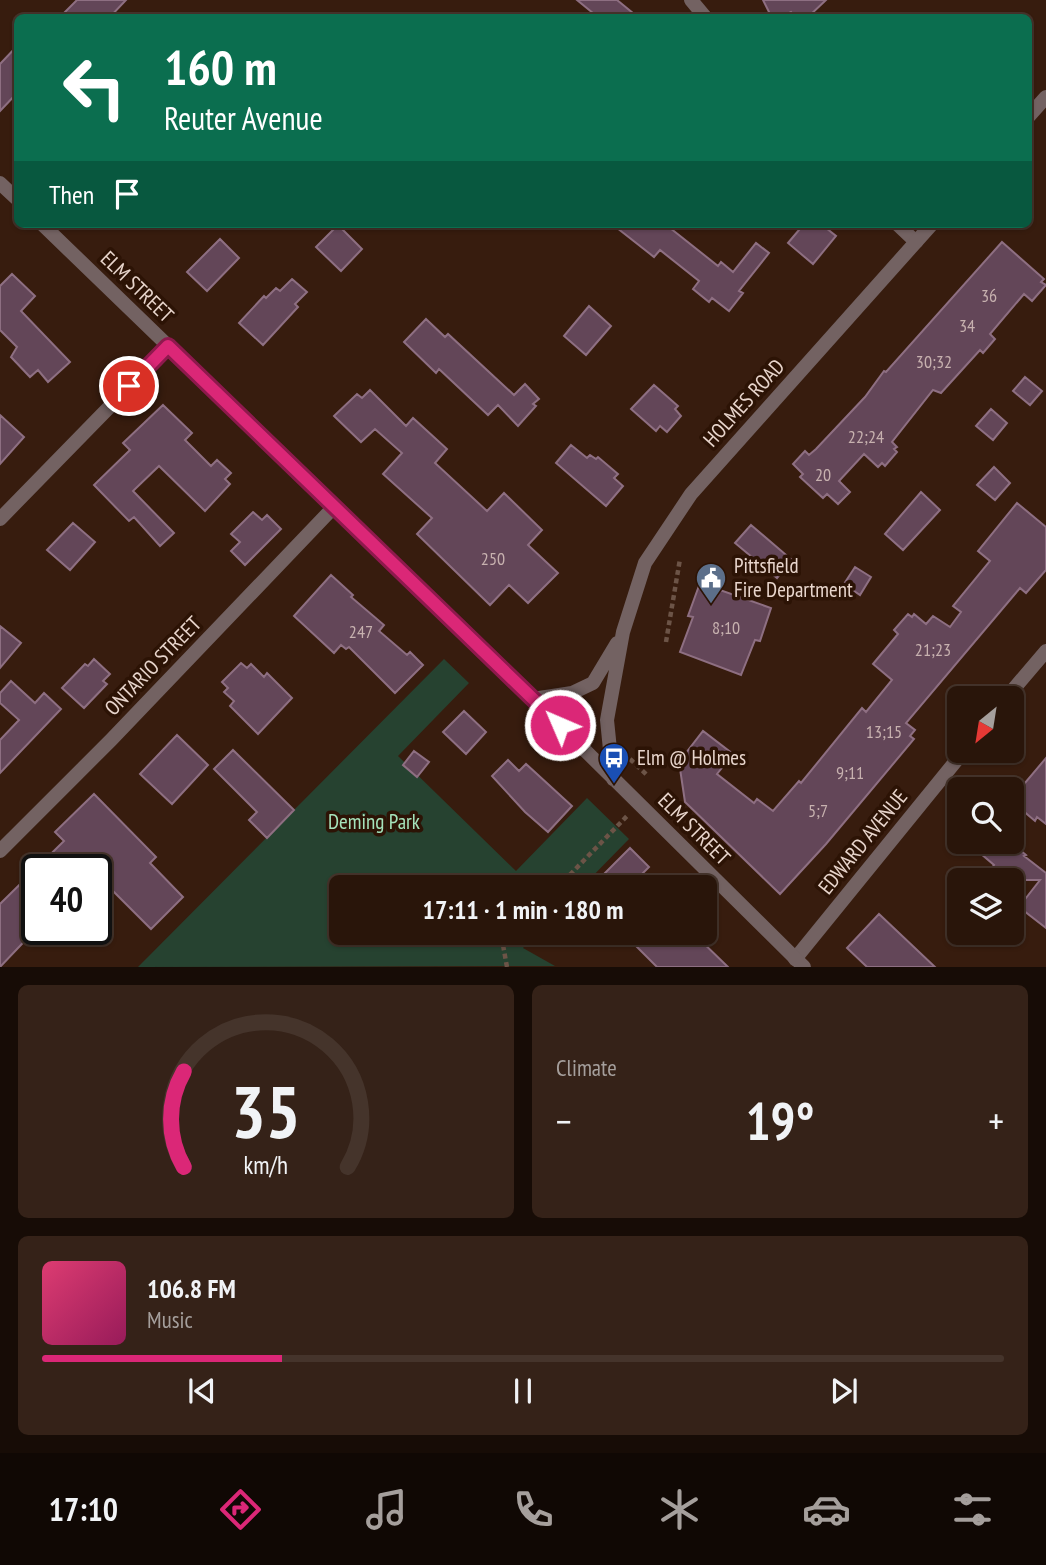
<!DOCTYPE html>
<meta charset="utf-8">
<style>
:root{--surface:#29150a;--page:#352218;--text:#f1f3f6;--muted:#a59f9c;--line:#45342b;--accent:#db2777}
body{margin:0;font-family:"PT Sans Narrow",sans-serif;background:var(--page);color:var(--text);height:100vh;display:flex;flex-direction:column;font-size:26px;white-space:nowrap}
*{box-sizing:border-box;margin:0}
p{font-size:23px;color:var(--muted)}
.icon{flex:none;width:38px;height:38px;fill:none;stroke:currentColor;stroke-width:2;stroke-linecap:round;stroke-linejoin:round}
.map{position:relative;height:967px;overflow:hidden}
.details{display:flex;flex-direction:column;gap:18px;padding:18px;background:#170c06;flex:1}
.details>*{flex:none}
.banner{position:absolute;left:14px;top:14px;width:1018px;height:214px;border-radius:10px;box-shadow:0 2px 5px #0004,0 0 0 2px var(--line);background:#0b6e4f;color:#fff;overflow:hidden}
.needle{width:46px;rotate:210deg}
.fabs{position:absolute;left:947px;top:686px;display:grid;gap:14px}
.fabs a{display:grid;place-items:center;width:77px;height:77px;border-radius:10px;background:var(--surface);box-shadow:0 2px 5px #0004,0 0 0 2px var(--line);font-size:35px}
.speed{position:absolute;left:21px;top:854px;display:flex;gap:14px;font-size:35px;font-weight:700;text-align:center}
.speed>*{display:grid;place-content:center;width:91px;height:91px;border-radius:50%;background:var(--surface);box-shadow:0 2px 5px #0004,0 0 0 2px var(--line);line-height:1}
.speed .limit{border:4px solid #111;border-radius:10px;background:#fff;color:#111}
.pin{position:absolute;display:grid;place-items:center;width:60px;height:60px;color:#fff;margin:-30px;border:4px solid #fff;border-radius:50%;box-shadow:0 2px 7px #0007}
.me{position:absolute;width:77px;margin:-38px;rotate:315deg;stroke-linejoin:round;filter:drop-shadow(0 0 5px #0008)}
.turn{display:flex;align-items:center;gap:24px;height:147px;padding:0 35px;font-size:32px}
.turn .icon{width:91px;height:91px;stroke-width:2.5}
.turn b{display:block;font-size:49px;line-height:60px}
.then{display:flex;align-items:center;height:66px;padding:0 35px;background:#0003;gap:14px;font-size:26px}
.big{font-size:52px;font-weight:700;line-height:1.1}
.details .card{flex:1;display:flex;flex-direction:column;justify-content:center;gap:10px;min-width:0;padding:0 24px;border-radius:10px;background:var(--page)}
.details .dial{align-items:center;gap:0}
.dial svg{height:182px;overflow:visible;fill:none;stroke:var(--line);stroke-width:7;stroke-linecap:round;text-anchor:middle}
.dial text{fill:var(--text);stroke:none}
.song{display:flex;align-items:center;gap:21px}
.cover{width:84px;height:84px;border-radius:10px;background:linear-gradient(135deg,hsl(340 70% 55%),hsl(330 70% 35%))}
.played{height:7px;border-radius:4px;background:linear-gradient(90deg,var(--accent) 25%,var(--line) 25%)}
.keys{display:flex;justify-content:space-around;direction:ltr}
.heat{display:flex;justify-content:space-between;align-items:center;font-size:38px;direction:ltr}
.details .tiles{flex:1;display:grid;gap:18px;grid-template-columns:1fr 1fr}
.card:last-child{grid-column:span 2}
.trip{position:absolute;left:329px;top:875px;width:388px;height:70px;border-radius:10px;background:var(--surface);box-shadow:0 2px 5px #0004,0 0 0 2px var(--line);font-weight:700;line-height:70px;text-align:center}
.tab-bar{display:flex;height:112px;justify-content:space-around;align-items:center;background:#100804;color:var(--muted)}
.tab-bar .icon{width:49px;height:49px}
.tab-bar .selected{color:var(--accent)}
.tab-bar b{font-size:32px;color:var(--text)}
.map>svg:first-child{display:block}
</style>
<div class="map">
<svg width="1046" height="967" viewBox="0 0 1046 967">
<rect width="100%" height="100%" fill="#371c0e"/>
<!-- green -->
<path fill="#264230" d="M444,659L469,683L398,756L516,871L587,798L629,839L582,887H341V933H537L523,948L555,966L138,967Z"/>
<!-- building -->
<path fill="#634658" stroke="#8e6f82" stroke-width="2" d="M77,0H126L109,18H59Z
M577,0H617L639,18H599Z
M763,0H826L807,18H796L791,12L779,18H772Z
M18,45V92L0,111V64Z
M612,224H665L718,266L721,262L733,272L756,243L769,253L739,291L743,293L729,311L712,298L709,302L693,289L699,281L660,250L654,257Z
M804,224H821L836,236L813,264L788,243Z
M338,225L362,249L341,271L316,247Z
M220,239L239,258L207,291L187,272Z
M1002,242L1044,279L1041,282L1046,285L1032,301L1024,294L990,334L995,339L983,353L980,350L941,393L933,390L892,442L897,447L894,449L897,452L885,466L882,463L878,467L864,454L839,481L850,492L838,504L827,494L823,498L800,477L803,474L793,464L805,451L809,455L816,449L865,397L884,371L886,372Z
M12,274L35,296L21,311L70,362L48,382L38,370L30,377L11,357L17,347L0,330V286Z
M292,279L307,292L295,304L298,307L263,345L239,323L264,296L266,298L276,288L280,291Z
M589,306L611,326L586,355L564,336Z
M426,319L445,337L448,334L514,395L525,384L539,399L533,404L536,406L518,426L498,405L488,415L439,369L436,373L404,342Z
M1025,377L1042,391L1030,405L1013,391Z
M654,385L678,406L675,409L681,416L667,432L660,426L656,431L631,409Z
M370,390L406,426L413,418L447,449L435,463L487,511L504,493L542,530L528,545L558,573L528,603L509,585L490,605L417,534L432,518L383,474L402,453L375,429L361,442L334,416L357,394L362,398Z
M163,405L192,433L185,440L211,466L217,460L231,473L225,479L230,484L205,511L159,466L133,491L174,533L160,546L134,517L129,521L94,485L130,450L123,443Z
M991,409L1007,423L993,440L976,426Z
M0,415L24,437L0,464Z
M571,445L587,458L590,455L596,459L598,457L618,474L614,478L623,486L606,506L556,463Z
M994,467L1010,483L995,500L977,485Z
M921,492L940,510L903,550L885,534Z
M1017,503L1046,527V570L1026,593L1020,588L906,723L915,730L910,736L914,739L826,844L780,894L685,802L679,762L703,731L733,754L717,774L754,803L757,799L773,811L799,781L801,783L862,708L866,712L892,680L873,664L898,634L894,630L908,614L912,617L914,614L926,624L933,616L950,627L961,612L953,606L990,561L978,551Z
M253,512L262,520L267,515L281,529L245,565L231,551L240,542L231,534Z
M73,523L95,542L70,570L47,550Z
M751,525L792,560L777,578L735,543Z
M855,567L871,577L860,595L844,584Z
M331,575L353,595L351,597L384,625L379,631L407,655L410,652L423,665L395,693L349,647L346,649L341,645L334,653L294,616Z
M700,583L771,608L760,641L755,640L741,675L680,652L693,617L688,616Z
M0,626L21,643L0,668Z
M94,659L110,674L103,681L107,684L84,708L62,688L85,664L88,666Z
M241,663L247,668L251,664L264,677L267,673L292,698L258,734L230,706L234,701L224,692L228,688L222,682Z
M11,681L35,703L44,693L61,709L0,773V740L19,720L0,703V693Z
M464,711L486,732L466,754L443,732Z
M177,735L208,765L172,804L140,774Z
M233,750L294,810L267,838L249,820L257,812L214,769Z
M414,751L429,762L417,777L403,765Z
M1046,758V824L1037,817L1035,821L1021,809L1024,805L1014,796Z
M508,760L519,771L526,764L572,806L548,832L525,812L492,776Z
M94,794L156,857L150,863L183,897L151,929L96,874V870H37V928L0,967V904L64,841L55,832Z
M967,842H1010L1026,855L1024,856L1046,873V928L1019,907L1040,880H1003L991,869L994,865Z
M630,848L649,867L641,875L653,887H591Z
M879,914L935,967H867L847,948Z
M623,933H693L728,967H657Z"/>
<g fill="none" stroke-linecap="round" stroke-linejoin="round">
<!-- path -->
<path stroke="#6c5447" stroke-width="4.5" stroke-dasharray="5 3.5" stroke-linecap="butt" d="M666,642L680,559
M630,759L647,775
M558,887L628,815
M507,967L503,945L514,933"/>
<!-- minor -->
<path stroke="#736262" stroke-width="14" d="M691,0L706,18
M897,224L916,242
M0,519L168,347
M1006,698L1046,651
M0,851L111,740L333,508
M795,959L964,751"/>
<!-- tertiary -->
<path stroke="#736262" stroke-width="14" d="M1029,116L1046,97
M0,183L18,200
M42,224L523,689L804,967
M533,699L572,693L593,683L617,643
M613,779L607,720L623,632L645,563L691,494L932,224"/>
</g>
<g fill="none" stroke-linecap="round" stroke-linejoin="round">
<!-- route casing -->
<g stroke="#8e194d" stroke-width="18">
<path id="route" d="M129,386L168,346L560,725"/>
</g>
<!-- route -->
<use href="#route" stroke="#db2777" stroke-width="12"/>
</g>
<!-- icons -->
<defs>
<g id="civic-pin" transform="scale(1.575)"><path d="M0 17L-7.5 6A9.5 9.5 0 1 1 7.5 6Z" fill="#5c6f8a" stroke="#2c1305"/><path d="M-.6-6.5H3V-4.5H.6V-3L4-1V1h2V6H-6V1h2V-1L-.6-3ZM-1.2 2.5V6h2.4V2.5Z" fill="#fff"/></g>
<g id="bus-pin" transform="scale(1.575)"><path d="M0 17L-7.5 6A9.5 9.5 0 1 1 7.5 6Z" fill="#1a4fb4" stroke="#2c1305"/><path d="M-5-6H5V4H4V6H2V4H-2V6H-4V4H-5ZM-3.5-4V0h7V-4ZM-3.5 1.2v1.5H-2V1.2ZM2 1.2v1.5H3.5V1.2Z" fill="#fff"/></g>
</defs>
<g fill-rule="evenodd">
<use href="#civic-pin" x="711" y="578"/>
<use href="#bus-pin" x="614" y="758"/>
</g>
<g text-anchor="middle" stroke-width="7" stroke-linejoin="round" paint-order="stroke">
<!-- number labels -->
<g font-size="18" fill="#c7b1af">
<text x="989" y="302">36</text>
<text x="967" y="332">34</text>
<text x="934" y="368">30;32</text>
<text x="866" y="443">22;24</text>
<text x="823" y="481">20</text>
<text x="493" y="565">250</text>
<text x="726" y="634">8;10</text>
<text x="361" y="638">247</text>
<text x="933" y="656">21;23</text>
<text x="884" y="738">13;15</text>
<text x="850" y="779">9;11</text>
<text x="818" y="817">5;7</text>
</g>
<!-- street labels -->
<g font-size="21" fill="#e8d5cc" stroke="#2c1305">
<text transform="translate(137 287) rotate(44)" y="7">ELM STREET</text>
<text transform="translate(744 403) rotate(-48)" y="7">HOLMES ROAD</text>
<text transform="translate(153 666) rotate(-46)" y="7">ONTARIO STREET</text>
<text transform="translate(694 829) rotate(45)" y="7">ELM STREET</text>
<text transform="translate(863 842) rotate(-51)" y="7">EDWARD AVENUE</text>
</g>
<!-- poi labels -->
<g font-size="21" fill="#e8d5cc" stroke="#2c1305" text-anchor="start">
<text x="734" y="573">Pittsfield<tspan x="734" dy="24">Fire Department</tspan></text>
<text x="637" y="765">Elm @ Holmes</text>
</g>
<!-- park labels -->
<g font-size="21" fill="#a5e3bb" stroke="#2c1305">
<text x="374" y="829">Deming Park</text>
</g>
</g>
</svg>
<div class="fabs">
<a><svg class="needle" viewBox="-14 -14 28 28"><path d="M0-13l5 13h-10z" fill="#e53935"/><path d="M0 13l5-13h-10z" fill="#a59f9c"/></svg></a>
<a><svg class="icon" aria-label="search" viewBox="0 0 24 24"><circle cx="10" cy="10" r="6"/><path d="M15 15l6 6"/></svg></a>
<a><svg class="icon" aria-label="layers" viewBox="0 0 24 24"><path d="M12 4l9 5-9 5-9-5zM3 14l9 5 9-5"/></svg></a>
</div>
<div class="speed"><div class="limit">40</div></div>
<div class="pin" style="left:129px;top:386px;background:#d93025"><svg class="icon" aria-label="arrive" viewBox="0 0 24 24"><path d="M6 21V4h12l-3 4 3 4H6"/></svg></div>
<svg class="me" style="left:560px;top:725px" viewBox="-20 -20 40 40"><circle r="17" fill="#db2777" stroke="#fff" stroke-width="3"/><path d="M0-11L8 9 0 5-8 9z" fill="#fff"/></svg>
<div class="trip">17:11 · 1 min · 180 m</div>
<div class="banner">
<div class="turn"><svg class="icon" aria-label="left" viewBox="0 0 24 24"><path d="M17 20v-9H6M10 6l-5 5 5 5"/></svg><div><b>160 m</b>Reuter Avenue</div></div>
<div class="then">Then<svg class="icon" aria-label="arrive" viewBox="0 0 24 24"><path d="M6 21V4h12l-3 4 3 4H6"/></svg></div>
</div>
</div>
<section class="details">
<div class="tiles">
<div class="card dial"><svg viewBox="0 0 100 80">
<path d="M14 69A42 42 0 1 1 86 69"/>
<path d="M14 69A42 42 0 0 1 14 27" stroke="#db2777"/>
<text x="50" y="56" font-size="32" font-weight="700">35</text>
<text x="50" y="72" font-size="11">km/h</text>
</svg></div>
<div class="card"><p>Climate</p>
<div class="heat"><a>−</a><b class="big">19°</b><a>+</a></div>
</div>
<div class="card">
<div class="song"><i class="cover"></i><div><b>106.8 FM</b><p>Music</p></div></div>
<div class="played"></div>
<div class="keys"><svg class="icon" aria-label="previous" viewBox="0 0 24 24"><path d="M18 5L8 12l10 7zM5 5v14"/></svg><svg class="icon" aria-label="pause" viewBox="0 0 24 24"><path d="M8 5v14M16 5v14"/></svg><svg class="icon" aria-label="next" viewBox="0 0 24 24"><path d="M6 5l10 7-10 7zM19 5v14"/></svg></div>
</div>
</div>
</section>
<nav class="tab-bar">
<b>17:10</b>
<svg class="icon selected" aria-label="directions" viewBox="0 0 24 24"><path d="M12 3l9 9-9 9-9-9zM9 14v-3h6M13 9l2 2-2 2"/></svg>
<svg class="icon" aria-label="music" viewBox="0 0 24 24"><path d="M9 18V5l10-2v13"/><circle cx="6" cy="18" r="3"/><circle cx="16" cy="16" r="3"/></svg>
<svg class="icon" aria-label="phone" viewBox="0 0 24 24"><path d="M5 4h4l2 5-3 2q2 4 5 5l2-3 5 2v4C11 20 4 13 5 4z"/></svg>
<svg class="icon" aria-label="climate" viewBox="0 0 24 24"><path d="M12 3v18M4 7l16 10M4 17L20 7"/></svg>
<svg class="icon" aria-label="car" viewBox="0 0 24 24"><path d="M5 17H2v-5l4-1 3-4h7l3 4 3 1v5h-3M9 17h6M6 11h13"/><circle cx="7" cy="17" r="2"/><circle cx="17" cy="17" r="2"/></svg>
<svg class="icon" aria-label="filters" viewBox="0 0 24 24"><path d="M4 7h16M4 17h16"/><circle cx="9" cy="7" r="2"/><circle cx="15" cy="17" r="2"/></svg>
</nav>
